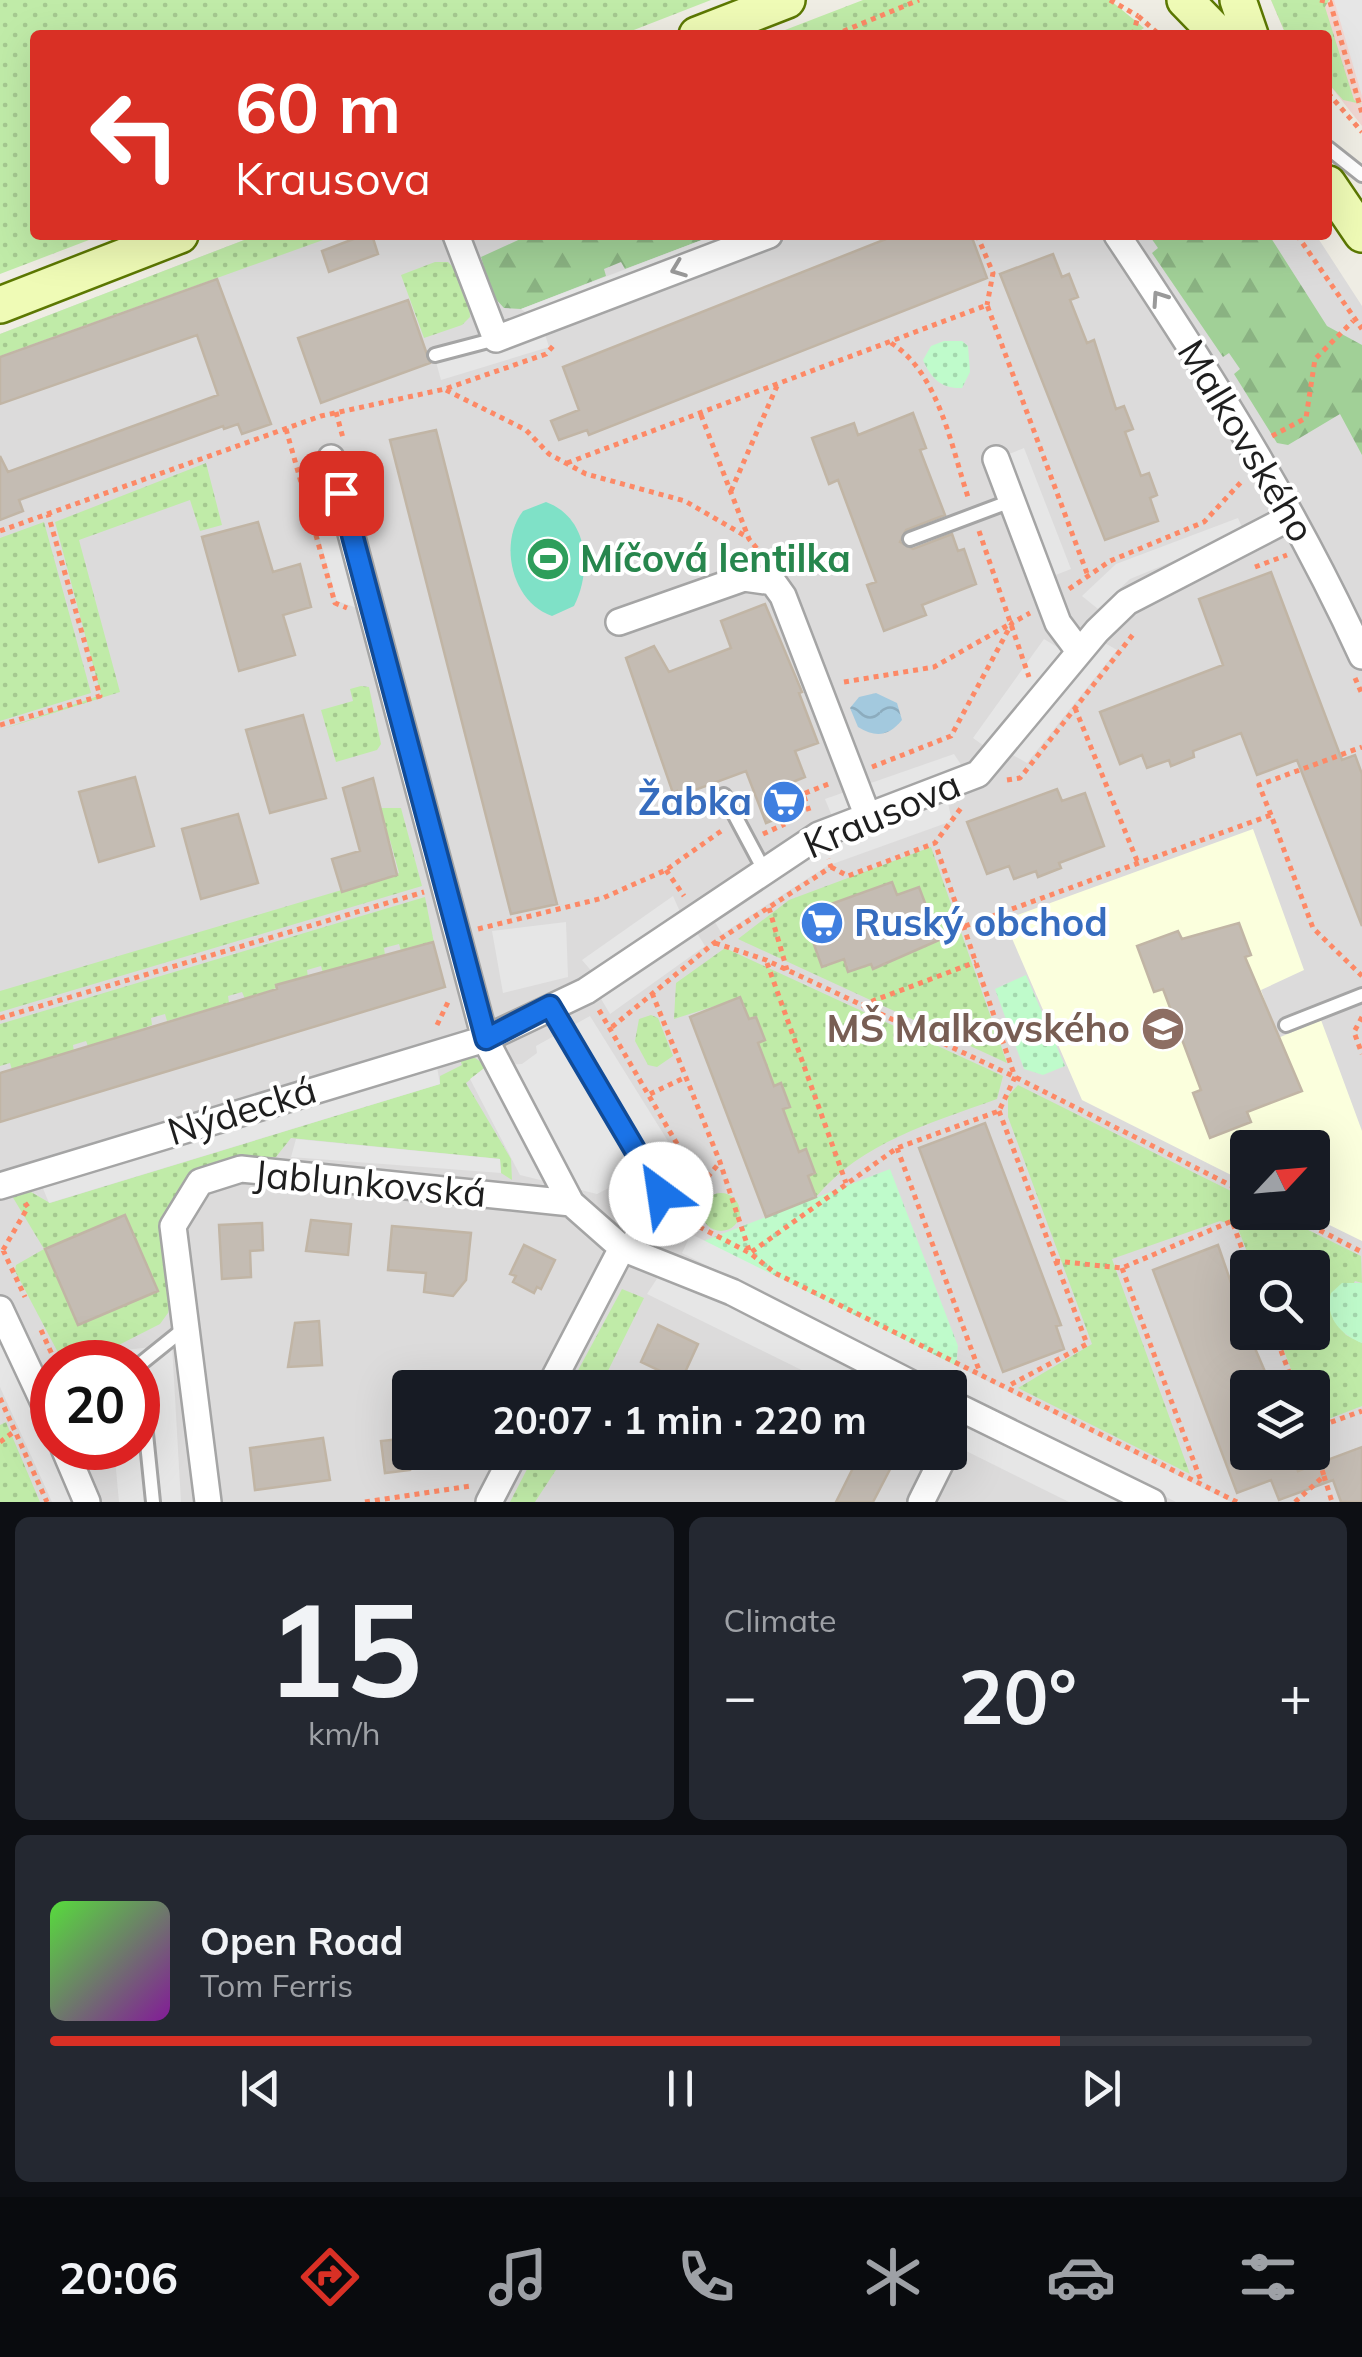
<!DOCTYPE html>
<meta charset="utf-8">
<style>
:root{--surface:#171b24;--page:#242831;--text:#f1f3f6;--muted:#9ea1a6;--line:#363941;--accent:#d93025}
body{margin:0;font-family:Mulish,sans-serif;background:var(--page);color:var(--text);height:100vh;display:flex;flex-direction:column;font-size:38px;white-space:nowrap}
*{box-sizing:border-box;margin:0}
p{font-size:32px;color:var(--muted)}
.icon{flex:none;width:55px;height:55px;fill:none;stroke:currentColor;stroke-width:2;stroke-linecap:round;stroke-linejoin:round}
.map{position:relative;height:1502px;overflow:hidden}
.drawer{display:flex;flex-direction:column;gap:15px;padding:15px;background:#0d0f14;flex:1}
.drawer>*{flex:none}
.hud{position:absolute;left:30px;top:30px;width:1302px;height:210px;border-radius:10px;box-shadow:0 10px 40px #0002;background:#d93025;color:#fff;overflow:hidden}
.needle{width:65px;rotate:64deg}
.controls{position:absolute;left:1230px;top:1130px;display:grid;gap:20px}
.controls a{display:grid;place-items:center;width:100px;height:100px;border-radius:10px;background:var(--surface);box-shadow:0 10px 40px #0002;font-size:50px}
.speed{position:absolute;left:30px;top:1340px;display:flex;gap:20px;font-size:50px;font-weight:700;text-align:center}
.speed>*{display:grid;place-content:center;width:130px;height:130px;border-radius:50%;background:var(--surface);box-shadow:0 10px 40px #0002;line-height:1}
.speed .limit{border:15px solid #d22;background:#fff;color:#111}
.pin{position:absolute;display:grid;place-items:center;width:85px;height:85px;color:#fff;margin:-42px;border-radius:20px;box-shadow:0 5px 15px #0006}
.me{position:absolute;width:110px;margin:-55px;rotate:329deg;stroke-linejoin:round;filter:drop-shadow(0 0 8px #0008)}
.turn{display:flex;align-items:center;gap:35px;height:210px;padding:0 40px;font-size:45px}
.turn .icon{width:130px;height:130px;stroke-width:2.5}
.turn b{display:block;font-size:70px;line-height:85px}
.big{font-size:75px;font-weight:700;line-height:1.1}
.drawer .widget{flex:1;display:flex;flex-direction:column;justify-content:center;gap:15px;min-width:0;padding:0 35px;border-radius:15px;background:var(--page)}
.drawer .dial{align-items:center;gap:0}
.dial b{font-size:130px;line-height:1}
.song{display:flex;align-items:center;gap:30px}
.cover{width:120px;height:120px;border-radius:15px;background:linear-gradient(135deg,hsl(110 70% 55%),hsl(290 70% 35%))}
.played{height:10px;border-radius:5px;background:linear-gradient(90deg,var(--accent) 80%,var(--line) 80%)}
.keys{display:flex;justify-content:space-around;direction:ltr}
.heat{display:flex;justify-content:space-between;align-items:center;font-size:55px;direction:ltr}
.drawer .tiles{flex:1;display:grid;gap:15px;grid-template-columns:1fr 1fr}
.widget:last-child{grid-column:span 2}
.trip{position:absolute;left:392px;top:1370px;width:575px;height:100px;border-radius:10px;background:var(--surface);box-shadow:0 10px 40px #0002;font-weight:700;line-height:100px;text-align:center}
.menu{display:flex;height:160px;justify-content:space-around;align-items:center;background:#090b0e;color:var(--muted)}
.menu .icon{width:70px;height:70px}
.menu .on{color:var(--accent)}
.menu b{font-size:45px;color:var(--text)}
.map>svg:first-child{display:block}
</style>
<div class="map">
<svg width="1362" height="1502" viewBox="0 0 1362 1502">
<defs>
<pattern id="grass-dots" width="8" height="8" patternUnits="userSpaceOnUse" patternTransform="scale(2.5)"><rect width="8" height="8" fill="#c0eba8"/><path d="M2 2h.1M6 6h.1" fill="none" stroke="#a5c990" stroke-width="1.8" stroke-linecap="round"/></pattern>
<pattern id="forest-firs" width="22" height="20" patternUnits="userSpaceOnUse" patternTransform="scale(2.5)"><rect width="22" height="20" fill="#a1d097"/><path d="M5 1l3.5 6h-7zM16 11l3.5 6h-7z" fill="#8ab282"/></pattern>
<pattern id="park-dots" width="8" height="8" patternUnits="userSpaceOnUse" patternTransform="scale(2.5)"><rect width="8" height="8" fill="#bffbcb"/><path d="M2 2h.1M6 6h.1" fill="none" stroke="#a4d7ae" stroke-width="1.8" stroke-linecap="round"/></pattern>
<pattern id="water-waves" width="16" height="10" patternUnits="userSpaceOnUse" patternTransform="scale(2.5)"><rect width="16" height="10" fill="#a3c9de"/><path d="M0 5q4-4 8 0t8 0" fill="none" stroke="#8cacbe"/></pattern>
</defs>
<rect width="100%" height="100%" fill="#efede4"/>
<!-- residential -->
<path fill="#dcdbdb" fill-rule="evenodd" d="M257,235H1316L1362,306V1502H0V334ZM1248,1148H1312V1212H1248ZM1248,1268H1312V1332H1248ZM52,1362H138V1448H52ZM410,1388H950V1452H410ZM1248,1388H1312V1452H1248Z"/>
<!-- commercial -->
<path fill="#f1d7d2" d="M1271,0H1362V126L1328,83V35H1286Z"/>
<!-- education -->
<path fill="#fbffdd" d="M1253,829L1304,970L1261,990L1278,1038L1321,1020L1362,1131V1241L1305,1213L1312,1212V1148H1248L1247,1183L1082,1100L1004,920Z"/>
<!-- grass -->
<path fill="url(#grass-dots)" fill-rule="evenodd" d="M0,0H711L621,35H35V235H102L0,274Z
M863,0H1110L1144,28L1134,35H772Z
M1271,0H1329L1325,7L1354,100L1362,104L1343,100L1328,83V35H1286Z
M257,235H337L0,356V334Z
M435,262H448C463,275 470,297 470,317L462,325L424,338L401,275Z
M206,463L222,525L200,531L190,500L79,540L120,692L0,730L101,695L55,522Z
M44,522L91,693L0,721V538Z
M361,686L369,687L381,744L377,750L336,762L321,710L353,701L350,689Z
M381,808H401L422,886L0,1012V991L399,873L390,840L360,849L351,816Z
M931,847L1007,1063L738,939L789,900ZM892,882L897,895L919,887L938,940L873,969L871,964L849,972L844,959L822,967L803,914Z
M425,897L434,943L401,951L399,944L384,948L385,955L323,973L321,966L307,970L308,977L245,999L242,992L228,996L229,1003L167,1021L165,1014L151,1018L152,1025L89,1048L86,1041L73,1045L74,1052L12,1070L10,1063L0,1066V1024Z
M725,948L1003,1076L997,1099C931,1123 862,1142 816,1197L808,1176L815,1173L807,1150L799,1152L783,1109L790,1106L781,1083L774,1086L758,1043L765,1040L756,1017L749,1019L740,998L674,1019L676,983Z
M651,1015L658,1018L673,1056L657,1067L648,1065L635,1041L639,1019Z
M458,1055L472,1056L487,1066L466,1083L511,1159L512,1180L501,1173L500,1159L291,1138L276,1157L214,1164L194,1177L168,1313L160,1324L105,1352L106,1362H63L15,1271L16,1265L44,1249L12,1196L31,1192L50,1203L440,1084V1076L462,1065ZM125,1215L157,1291L98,1227Z
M1018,1085L1247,1199L1248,1212L1274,1213L1361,1256L1362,1283L1355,1281L1333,1319L1346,1335L1362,1343V1406L1313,1425L1312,1388L1298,1387L1277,1333L1312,1332V1268L1253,1267L1237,1226L1220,1221L1112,1259L1190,1474L1018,1388L1092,1344L1008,1117V1096Z
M702 1212a19 19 0 1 1 38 0a19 19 0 1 1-38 0Z
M622,1289L644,1298L600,1387H569Z
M6,1422L40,1502H0V1425Z
M536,1452L567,1453L535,1502H510Z"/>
<!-- forest -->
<path fill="url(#forest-firs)" d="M529,235H715L625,269L621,262L604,269L606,276L521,309L504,308L492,295L481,257Z
M1149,235H1273L1271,238L1327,326L1362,345V455L1340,414L1288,445L1277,443L1234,374L1240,369L1229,353L1223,357L1152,253L1158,248Z"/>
<!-- park -->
<path fill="url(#park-dots)" d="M944,341H962L968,346L970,372L962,388C941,389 931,378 923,360L931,346Z
M1026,975L1065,1066L1043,1075L1024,1069L995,989Z
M890,1169L958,1346L956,1367L701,1242Z
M1342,1283H1362V1343C1341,1335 1324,1317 1331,1293Z"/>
<!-- pitch -->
<path fill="#7fe1c7" d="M546,502C589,518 592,570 574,606L552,616C512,603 498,543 523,511Z"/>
<!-- parking -->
<path fill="#e6e6e6" d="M1334,0H1362V96Z
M715,235H769L539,322L521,309Z
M543,328L549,347L441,380L436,362Z
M1024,448L1071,569L1048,578L1002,457Z
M309,500L331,504L360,609L337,601Z
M1238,518L1244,532L1130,579L1098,609L1082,596L1116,564Z
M1044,639L1062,650L987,748L973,738Z
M1103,642L1117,650L1027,763L1011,754Z
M954,754L964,769L832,816L825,799Z
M947,799L952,821L827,866L722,934L712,917L808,854Z
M673,896L681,914L594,974L582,960Z
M566,922L568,977L503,993L492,931Z
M697,933L705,946L610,1014L600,997Z
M590,1016L694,1183L675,1192L636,1174L597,1194L520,1175L470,1079L487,1066L522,1064L537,1053L536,1046Z
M437,1067L440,1084L49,1203L42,1186Z
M296,1139L500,1159L501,1173L291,1157Z
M691,1234L1231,1502H1176L682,1253Z
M662,1271L895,1387H836L647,1294Z
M0,1339L72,1502H52L0,1387Z
M172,1345L181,1502H119L114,1448H138V1362H106L104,1352Z
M950,1415L1125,1502H1069L950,1443Z"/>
<!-- water -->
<path fill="url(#water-waves)" d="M876,693L897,703L902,720C889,736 876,738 858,727L850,708L859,697Z"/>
<!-- building -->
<path fill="#c4bcb3" stroke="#c1b5a5" stroke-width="2.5" d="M364,235H372L378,254L329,272L322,251Z
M896,235H971L987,278L589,435L587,430L559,440L551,421L579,410L563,367Z
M1053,254L1062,277L1069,274L1078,297L1070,300L1087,343L1094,340L1116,409L1124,406L1133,429L1125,432L1141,476L1149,473L1157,495L1150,498L1158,521L1105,540L1000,274Z
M217,279L271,424L242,434L238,424L224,429L223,426L19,500L23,511L0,520V456L8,472L218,395L197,335L0,404V357Z
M408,300L430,363L321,403L298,338Z
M913,413L926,448L920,450L945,515L906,530L900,542L913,549L952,534L958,551L964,549L976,584L922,605L926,615L884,631L867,585L876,582L838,480L829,484L812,438L854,423L858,435Z
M436,430L557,904L511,914L390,440Z
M258,522L273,572L300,564L311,607L283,615L295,655L239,671L202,537Z
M1271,572L1342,760L1355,755L1362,774V926L1297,760L1257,775L1241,733L1193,751L1194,757L1171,766L1169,760L1147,768L1142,755L1120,764L1100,712L1223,665L1199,599Z
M765,604L802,692L799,693L818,743L795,751L805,777L783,786L793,812L766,823L746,771L679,796L677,791L673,793L626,658L654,646L669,672L731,648L721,621Z
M303,715L326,798L270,813L246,730Z
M135,777L154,846L99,862L79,792Z
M373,778L397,875L342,892L332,859L360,851L343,788Z
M1057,789L1062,801L1085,793L1104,846L1059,863L1061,868L1038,877L1036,871L1014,879L1009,866L987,874L967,822Z
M238,814L258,883L201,899L182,829Z
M892,882L897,895L919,887L939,940L873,969L871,964L848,972L844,959L822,967L803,914Z
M1239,923L1251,955L1245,957L1302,1091L1247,1112L1251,1122L1210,1138L1193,1093L1201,1090L1163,989L1154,992L1137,946L1178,931L1182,939Z
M433,942L445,987L0,1122V1073L277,989L276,985Z
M740,997L749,1019L756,1017L765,1040L758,1043L766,1064L774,1086L781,1083L790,1107L783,1109L799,1152L806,1149L815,1173L808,1176L816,1197L766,1217L690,1017Z
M985,1123L1061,1325L1056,1326L1064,1349L1003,1372L919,1148Z
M125,1215L158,1291L78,1325L45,1249Z
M311,1220L351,1224L348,1255L306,1251Z
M262,1223L263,1250L250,1251L251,1277L222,1279L219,1225Z
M392,1226L471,1233L466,1280L453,1296L424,1292L426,1273L388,1270Z
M524,1245L555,1260L541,1289L537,1287L534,1293L513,1282L516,1276L510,1274Z
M1218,1245L1248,1332L1272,1388H1248V1452H1292L1298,1471L1362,1447V1502H1341L1333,1480L1279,1500L1271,1480L1237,1493L1153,1270Z
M319,1321L322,1365L288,1367L295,1323Z
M658,1325L698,1344L681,1381L641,1362Z
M323,1438L330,1480L255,1490L250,1448Z
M410,1438V1470L385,1473L381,1441Z
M825,1452H899L873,1502H836L853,1468Z"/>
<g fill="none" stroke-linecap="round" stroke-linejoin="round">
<!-- lane casing -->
<g stroke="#a5a5a5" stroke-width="18">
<path id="lane" d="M1328,148L1362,175
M435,355L496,339
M910,539L1011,501
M724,795L764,870
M550,1006L661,1194L622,1248
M1286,1025L1362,995
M153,1502L139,1365L185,1328"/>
</g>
<!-- street casing -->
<g stroke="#a5a5a5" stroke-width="30">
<path id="street" d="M456,235L496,339L769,235
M1117,235C1208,371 1294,507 1362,656
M331,458L485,1039L571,1203L622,1248L549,1388
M996,459L1058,623L1079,651
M619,622L744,578L773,582L783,596L868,817
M0,1186L485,1039L586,991L819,835L978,774L1097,631L1127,602L1291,517
M622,1248L732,1292L920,1388
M0,1309L52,1420
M950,1403L1152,1502
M64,1448L87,1502
M208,1502L173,1226L200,1182L241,1169L571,1203
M489,1502L515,1452
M921,1502L946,1452"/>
</g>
<!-- secondary casing -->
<g stroke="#5c7802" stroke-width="40">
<path id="secondary" d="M1185,0L1219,35
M1238,0L1250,35
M697,35L787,0
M1328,184L1362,234
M0,305L180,235"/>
</g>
<!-- path -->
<path stroke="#fd8966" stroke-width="5" stroke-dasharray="5 5" stroke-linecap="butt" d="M1110,0L1138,16
M1320,0L1330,2L1362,113
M834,35L919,0
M1133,35L1138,16L1160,35
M1328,93L1362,132
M977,235L993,273L987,305
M1297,235L1362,329
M891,343C939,373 951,446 968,497
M446,390L526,430L549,454L586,474L685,501L747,537
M336,412L343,438
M701,415L749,539L764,557
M286,429L335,603L347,608
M1272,436L1306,418L1315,359L1353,321
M567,463L987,305L1088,576
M731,491L777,386
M0,531L321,416L445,389L546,354L554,345
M979,531L1029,677
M1255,567L1287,555
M1069,589L1110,561L1204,522L1243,480
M1355,678L1362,694
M844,682L934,667L1010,624
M1075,708L1138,863
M0,725L100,696L48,514
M872,767L951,736L1012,623L1030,613
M1007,780L1020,778L1135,632
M809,811L803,794L831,783
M1271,815L1259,785L1362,747
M763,834L785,824
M831,867L848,876L935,843L961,808
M666,870L684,896
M769,908L787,970
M965,926L1271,815L1313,928L1362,976
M478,929L603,898L666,870L724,829
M715,943L766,960L1015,1077L1248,1194
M767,963L846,1183
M652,993L720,1162L750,1253L897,1148L999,1111L1015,1077L935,843
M862,1005L976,962
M599,1010L701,1185L682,1218L750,1253L775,1273L1237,1502
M1362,1017L1354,1032L1362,1054
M0,1018L424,892
M437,1025L449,1000
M612,1027L714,943L831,867L828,859
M650,1094L686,1077
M999,1111L1087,1344L1008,1386
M897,1148L979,1370
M701,1185L720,1162
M1284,1212L1362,1252
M1232,1221L1240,1191
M3,1250L25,1297
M3,1250L28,1207L25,1203
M1055,1261L1122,1268L1232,1221L1249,1268
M1122,1268L1201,1481
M41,1330L55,1361
M1274,1332L1295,1388
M0,1398L47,1502
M1312,1429L1362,1411
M0,1442L15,1431
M1324,1476L1332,1502
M365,1502L471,1486
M1295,1502L1324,1476L1312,1437"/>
<!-- lane -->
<use href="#lane" stroke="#fff" stroke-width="12"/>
<!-- street -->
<use href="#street" stroke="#fff" stroke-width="25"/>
<!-- secondary -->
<use href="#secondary" stroke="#effbb6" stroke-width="35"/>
</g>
<!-- one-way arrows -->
<defs><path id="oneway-chevron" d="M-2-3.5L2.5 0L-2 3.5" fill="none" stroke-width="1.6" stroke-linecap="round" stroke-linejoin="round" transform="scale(2.5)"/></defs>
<g stroke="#9a9a9a">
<use href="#oneway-chevron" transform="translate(678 269) rotate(159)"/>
<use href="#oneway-chevron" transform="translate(1159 298) rotate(-124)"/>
</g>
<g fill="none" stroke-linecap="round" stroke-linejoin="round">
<!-- route casing -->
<g stroke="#114b97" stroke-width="25">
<path id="route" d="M341,493L486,1039L550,1006L661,1194"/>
</g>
<!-- route -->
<use href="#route" stroke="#1a73e8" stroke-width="18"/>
</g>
<!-- icons -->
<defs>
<g id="stadium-disc" transform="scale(2.25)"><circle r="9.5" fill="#2e9e5b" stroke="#fff"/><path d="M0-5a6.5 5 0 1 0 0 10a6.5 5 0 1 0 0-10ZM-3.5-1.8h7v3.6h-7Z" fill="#fff"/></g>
<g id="supermarket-disc" transform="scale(2.25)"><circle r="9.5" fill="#3f7fe0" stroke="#fff"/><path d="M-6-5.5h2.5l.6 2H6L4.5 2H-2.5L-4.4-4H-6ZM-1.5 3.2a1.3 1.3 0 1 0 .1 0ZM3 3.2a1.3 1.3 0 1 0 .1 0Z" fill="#fff"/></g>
<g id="school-disc" transform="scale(2.25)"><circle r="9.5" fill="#8d6e63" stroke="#fff"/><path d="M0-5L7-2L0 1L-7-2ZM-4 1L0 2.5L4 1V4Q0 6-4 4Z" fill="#fff"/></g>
</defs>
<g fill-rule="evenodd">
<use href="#stadium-disc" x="548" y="559"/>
<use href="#supermarket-disc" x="784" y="802"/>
<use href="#supermarket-disc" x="822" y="923"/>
<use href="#school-disc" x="1163" y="1029"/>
</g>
<g text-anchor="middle" stroke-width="8" stroke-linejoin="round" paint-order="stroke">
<!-- street labels -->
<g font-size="38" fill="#1e1e1e" stroke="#fff">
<text transform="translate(1246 441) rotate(59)" y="13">Malkovského</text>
<text transform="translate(882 815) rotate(-23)" y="13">Krausova</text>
<text transform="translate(242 1111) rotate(-17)" y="13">Nýdecká</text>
<text transform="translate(370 1184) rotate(5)" y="13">Jablunkovská</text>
</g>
<!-- leisure labels -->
<g font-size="38" font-weight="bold" fill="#27864d" stroke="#fff" text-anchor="start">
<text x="580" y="572">Míčová lentilka</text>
</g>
<!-- shop labels -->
<g font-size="38" font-weight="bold" fill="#366cbe" stroke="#fff" text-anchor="end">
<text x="752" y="815">Žabka</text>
<text x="854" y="936" text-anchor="start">Ruský obchod</text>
</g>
<!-- education labels -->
<g font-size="38" font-weight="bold" fill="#785e54" stroke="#fff" text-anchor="end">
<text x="1130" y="1042">MŠ Malkovského</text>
</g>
</g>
</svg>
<div class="controls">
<a><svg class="needle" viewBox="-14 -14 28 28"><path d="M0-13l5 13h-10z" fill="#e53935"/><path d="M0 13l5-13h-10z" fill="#9ea1a6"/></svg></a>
<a><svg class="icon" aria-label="search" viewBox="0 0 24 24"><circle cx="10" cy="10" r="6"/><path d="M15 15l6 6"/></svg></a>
<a><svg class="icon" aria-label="layers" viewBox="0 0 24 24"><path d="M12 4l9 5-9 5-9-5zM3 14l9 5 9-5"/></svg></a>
</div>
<div class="speed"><div class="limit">20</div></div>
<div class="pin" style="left:341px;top:493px;background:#d93025"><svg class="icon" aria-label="arrive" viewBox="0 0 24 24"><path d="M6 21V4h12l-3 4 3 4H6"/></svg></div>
<svg class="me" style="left:661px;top:1194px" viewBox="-20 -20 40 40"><circle r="19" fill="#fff"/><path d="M0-13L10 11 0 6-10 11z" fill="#1a73e8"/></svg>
<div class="trip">20:07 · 1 min · 220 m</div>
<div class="hud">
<div class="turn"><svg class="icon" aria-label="left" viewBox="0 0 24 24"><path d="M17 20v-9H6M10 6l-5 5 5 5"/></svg><div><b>60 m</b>Krausova</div></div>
</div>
</div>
<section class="drawer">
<div class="tiles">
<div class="widget dial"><b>15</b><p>km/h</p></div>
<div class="widget"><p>Climate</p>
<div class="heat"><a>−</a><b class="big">20°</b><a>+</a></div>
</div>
<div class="widget">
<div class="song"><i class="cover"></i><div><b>Open Road</b><p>Tom Ferris</p></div></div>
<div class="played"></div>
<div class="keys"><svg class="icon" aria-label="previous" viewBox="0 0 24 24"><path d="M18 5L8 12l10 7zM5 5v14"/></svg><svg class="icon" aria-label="pause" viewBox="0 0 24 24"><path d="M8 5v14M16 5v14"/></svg><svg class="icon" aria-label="next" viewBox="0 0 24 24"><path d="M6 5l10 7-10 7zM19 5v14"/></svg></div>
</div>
</div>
</section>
<nav class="menu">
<b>20:06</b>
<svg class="icon on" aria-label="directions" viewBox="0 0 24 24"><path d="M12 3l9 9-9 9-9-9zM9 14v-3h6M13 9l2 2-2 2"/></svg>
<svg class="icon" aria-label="music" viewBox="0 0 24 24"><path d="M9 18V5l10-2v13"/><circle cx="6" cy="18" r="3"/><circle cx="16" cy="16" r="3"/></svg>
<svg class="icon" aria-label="phone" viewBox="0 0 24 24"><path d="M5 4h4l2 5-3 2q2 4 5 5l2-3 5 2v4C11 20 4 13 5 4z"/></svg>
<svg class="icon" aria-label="climate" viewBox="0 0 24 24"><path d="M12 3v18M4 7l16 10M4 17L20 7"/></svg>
<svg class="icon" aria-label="car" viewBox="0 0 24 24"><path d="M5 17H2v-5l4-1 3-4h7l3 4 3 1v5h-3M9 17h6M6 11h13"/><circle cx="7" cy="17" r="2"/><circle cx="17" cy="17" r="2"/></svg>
<svg class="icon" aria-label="filters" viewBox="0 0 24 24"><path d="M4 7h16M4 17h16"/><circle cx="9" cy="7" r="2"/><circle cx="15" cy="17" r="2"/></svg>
</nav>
